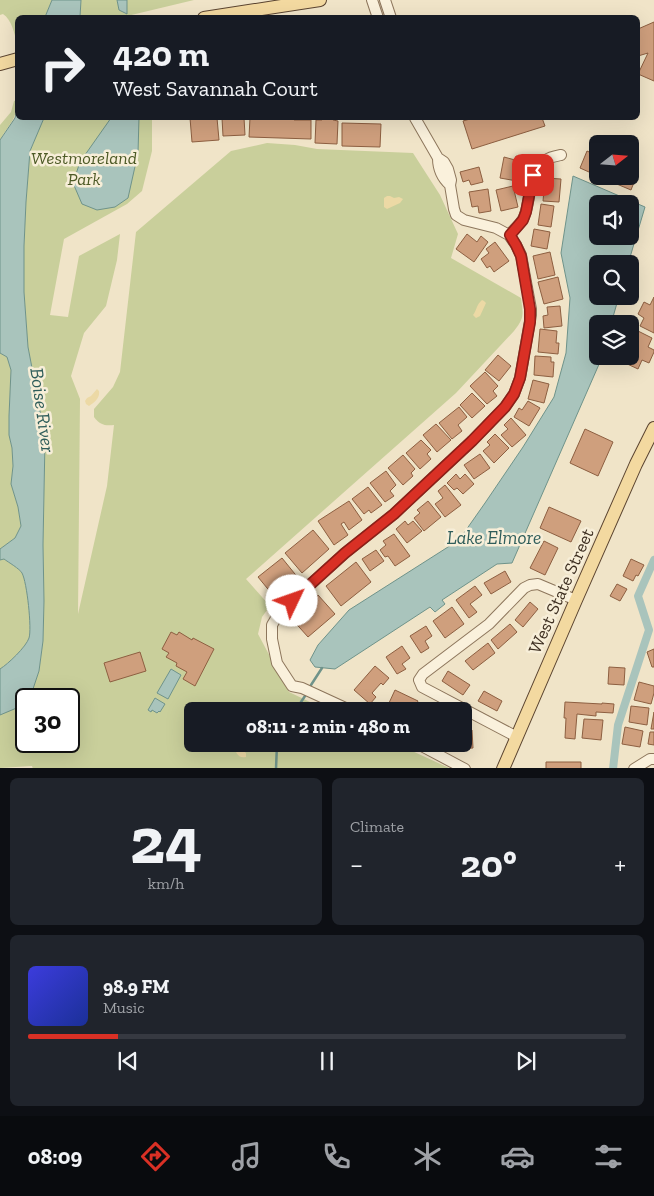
<!DOCTYPE html>
<meta charset="utf-8">
<style>
:root{--surface:#171b24;--page:#20242c;--text:#f1f3f6;--muted:#9ea1a6;--line:#363941;--accent:#d93025}
body{margin:0;font-family:"Zilla Slab",serif;background:var(--page);color:var(--text);height:100vh;display:flex;flex-direction:column;font-size:19px;white-space:nowrap}
*{box-sizing:border-box;margin:0}
p{font-size:16px;color:var(--muted)}
.icon{flex:none;width:28px;height:28px;fill:none;stroke:currentColor;stroke-width:2;stroke-linecap:round;stroke-linejoin:round}
.map{position:relative;height:768px;overflow:hidden}
.sheet{display:flex;flex-direction:column;gap:10px;padding:10px;background:#0d0f14;flex:1}
.sheet>*{flex:none}
.guide{position:absolute;left:15px;top:15px;width:625px;height:105px;border-radius:8px;box-shadow:0 5px 20px #0002;background:#171b24;color:var(--text);overflow:hidden}
.needle{width:32px;rotate:73deg}
.buttons{position:absolute;left:589px;top:135px;display:grid;gap:10px}
.buttons a{display:grid;place-items:center;width:50px;height:50px;border-radius:8px;background:var(--surface);box-shadow:0 5px 20px #0002;font-size:25px}
.speed{position:absolute;left:15px;top:688px;display:flex;gap:10px;font-size:25px;font-weight:700;text-align:center}
.speed>*{display:grid;place-content:center;width:65px;height:65px;border-radius:50%;background:var(--surface);box-shadow:0 5px 20px #0002;line-height:1}
.speed .limit{border:2px solid #111;border-radius:8px;background:#fff;color:#111}
.pin{position:absolute;display:grid;place-items:center;width:42px;height:42px;color:#fff;margin:-21px;border-radius:10px;box-shadow:0 2px 8px #0006}
.me{position:absolute;width:55px;margin:-28px;rotate:48deg;stroke-linejoin:round;filter:drop-shadow(0 0 4px #0008)}
.turn{display:flex;align-items:center;gap:18px;height:105px;padding:0 15px;font-size:22px}
.turn .icon{width:65px;height:65px;stroke-width:2.5}
.turn b{display:block;font-size:35px;line-height:42px}
.big{font-size:38px;font-weight:700;line-height:1.1}
.sheet .tile{flex:1;display:flex;flex-direction:column;justify-content:center;gap:8px;min-width:0;padding:0 18px;border-radius:8px;background:var(--page)}
.sheet .dial{align-items:center;gap:0}
.dial b{font-size:65px;line-height:1}
.song{display:flex;align-items:center;gap:15px}
.cover{width:60px;height:60px;border-radius:8px;background:linear-gradient(135deg,hsl(240 70% 55%),hsl(230 70% 35%))}
.played{height:5px;border-radius:2px;background:linear-gradient(90deg,var(--accent) 15%,var(--line) 15%)}
.keys{display:flex;justify-content:space-around;direction:ltr}
.heat{display:flex;justify-content:space-between;align-items:center;font-size:28px;direction:ltr}
.sheet .tiles{flex:1;display:grid;gap:10px;grid-template-columns:1fr 1fr}
.tile:last-child{grid-column:span 2}
.trip{position:absolute;left:184px;top:702px;width:288px;height:50px;border-radius:8px;background:var(--surface);box-shadow:0 5px 20px #0002;font-weight:700;line-height:50px;text-align:center}
.tabs{display:flex;height:80px;justify-content:space-around;align-items:center;background:#090b0e;color:var(--muted)}
.tabs .icon{width:35px;height:35px}
.tabs .current{color:var(--accent)}
.tabs b{font-size:22px;color:var(--text)}
.map>svg:first-child{display:block}
</style>
<div class="map">
<svg width="654" height="769" viewBox="0 0 654 769">
<rect width="100%" height="100%" fill="#f0e4c8"/>
<!-- green -->
<path fill="#c9cf9b" fill-rule="evenodd" d="M0,0H52L45,17L18,18L17,43C14,33 12,20 3,14L0,15Z
M81,0H117L119,10L126,14L127,0H194L123,17L80,18Z
M17,100C17,120 9,124 0,140V125L11,112L14,101Z
M44,118H152V151L142,191L127,204L64,239L50,315L68,317L79,256L120,234L117,260L106,306L84,333L71,376L80,399L78,614L107,486L114,425C105,426 100,425 94,417V409L113,387L120,372L136,232L231,151L267,143L295,145L317,149L413,153L440,195L458,234L451,258L521,298C523,315 525,317 514,331L456,393L246,579L270,606L262,617L258,634L289,692L329,711H192V744H397L449,768L33,769L32,766L0,768V715L19,706L39,671L43,641L44,601L43,545L45,440L37,394L28,348L24,292V246L26,202L30,151ZM26,699H69V741H26Z
M0,353L7,357L11,370L9,416V435L12,448L13,466L11,484L18,507L21,526L15,538L0,549Z
M4,559C8,562 20,569 22,573C27,582 32,629 29,638C26,647 8,664 0,669V560Z"/>
<!-- sand -->
<path fill="#ecd9a5" d="M387,196H390L394,198L399,197L403,199L400,203L387,209L384,207V198Z
M482,300L484,301L486,303L480,316L476,318L473,315C477,310 476,305 482,300Z
M97,389L99,391C100,398 95,402 89,406L86,404L85,401L87,398L91,396Z
M233,744H239L240,748L246,753V757C237,759 236,751 233,745Z"/>
<!-- water -->
<path fill="#a9c4bc" stroke="#6f938a" fill-rule="evenodd" d="M52,0H81L80,17H45Z
M117,0H127V14L119,10Z
M17,110L18,118H44L30,151L26,202L24,246V292L28,347L37,394L45,440L43,545L44,601L43,641L39,671L33,689L19,707L0,715V669C8,664 26,647 29,638C32,629 27,582 22,573C20,569 8,562 4,559L0,560V549L15,538L21,526L18,507L11,484L13,466L12,448L9,435V416L11,370L7,357L0,353V140L15,118Z
M111,118H139L138,153L128,198L115,207L97,210L82,204L73,183L80,162Z
M573,176L645,207L628,264H598V296H619L611,324H598V356H601L600,362L512,563L497,564L442,600L445,604L435,612L430,607L335,669L315,667L310,660L318,645L349,610L459,540L485,503L523,447L554,397L566,353L570,298L561,253ZM598,204H630V236H598Z
M171,669L181,675L168,699L157,693Z
M155,698L165,704L160,712L159,711L157,713L152,710L151,712L148,710Z"/>
<g fill="none" stroke-linecap="round" stroke-linejoin="round">
<!-- stream -->
<path stroke="#6f938a" stroke-width="2.5" d="M311,685L322,668
M295,711L305,696
M276,769L277,744"/>
<!-- canal -->
<path stroke="#a9c4bc" stroke-width="8" d="M613,769L618,725L649,630L638,596L654,560"/>
</g>
<!-- building -->
<path fill="#cf9f7d" stroke="#8d5f41" d="M654,22V81L638,74L648,53L638,56V29Z
M190,118H217L219,140L192,142Z
M222,118H244L245,135L223,136Z
M250,118H295L294,120H311V139L249,137Z
M322,118H333V120L338,121L337,144L315,143L316,120H322Z
M469,118H542L545,126L472,149L463,121L470,119Z
M342,123L381,124L380,147L342,146Z
M587,151L598,156V176L580,168Z
M516,156L522,157L517,181L500,178L504,157L515,160Z
M479,167L483,182L471,185L469,180L463,182L460,172Z
M630,169L638,172L631,190L612,182L614,176H630Z
M545,178L561,179L559,202L543,201Z
M513,186L518,207L501,211L496,190Z
M488,189L491,211L479,213L478,206L472,207L469,192Z
M541,204L554,206L551,227L538,225Z
M534,229L550,232L547,249L531,246Z
M467,234L477,242L481,236L488,242L474,262L456,249Z
M495,242L509,261L494,272L490,266L487,268L481,259L489,253L486,249Z
M550,252L555,275L538,279L533,256Z
M558,277L563,299L544,304L538,282Z
M654,297V333L640,326L644,318L638,314L644,302L650,305Z
M560,306L562,326L544,328L543,316L548,315L547,307Z
M540,329L557,331L556,343H559L558,354L538,352Z
M638,331L652,338L648,347L654,350V352L649,363L642,360L638,369L623,362L626,356H630V338L634,340Z
M498,355L511,366L499,381L485,370Z
M535,356L551,357V362H554L553,377L534,375Z
M485,372L498,386L493,391L497,396L487,404L470,386Z
M533,380L549,384L544,403L528,399Z
M472,393L485,406L472,418L460,405Z
M528,401L540,408L529,426L514,417L519,408L522,410Z
M459,407L467,417L458,425L462,431L452,439L439,423Z
M511,418L526,435L512,447L501,435L508,429L504,425Z
M436,424L451,440L437,452L423,435Z
M585,429L613,442L598,476L570,463Z
M495,434L509,448L494,463L483,451L490,445L487,442Z
M421,440L431,450L427,454L431,459L420,469L406,453Z
M480,454L490,468L474,479L464,465Z
M403,455L415,469L411,473L413,476L403,485L388,468Z
M386,471L396,485L390,491L394,496L385,502L370,483Z
M456,474L460,479L465,474L474,484L463,494L457,488L454,490L447,483Z
M445,485L461,505L445,517L435,504L443,498L438,491Z
M368,487L382,505L371,513L369,510L364,514L352,499Z
M349,501L362,520L349,530L344,522L341,524L348,535L334,545L318,521Z
M428,501L441,517L424,531L414,518L420,513L417,510Z
M549,507L581,521L571,542L540,528Z
M405,521L408,525L413,521L422,531L407,543L396,529Z
M313,530L329,549L302,573L285,553Z
M394,534L410,556L395,566L388,556L385,557L380,550L386,545L383,541Z
M544,541L558,548L545,575L530,568Z
M376,550L384,561L370,571L362,559Z
M282,558L299,579L284,591L281,587L272,594L258,577Z
M631,559L644,565L638,576L636,575L633,581L623,576Z
M356,562L371,582L341,606L326,586Z
M505,571L511,582L491,594L484,583Z
M617,584L627,589L620,601L610,596Z
M475,586L482,595L470,604L477,612L469,618L456,600Z
M318,595L335,614L308,637L291,618Z
M530,602L538,609L523,627L515,620Z
M452,607L464,624L445,638L433,621Z
M510,624L517,632L498,649L491,640Z
M426,626L432,636L425,641L429,648L421,653L410,636Z
M171,632L177,635L179,632L192,640L193,638L214,649L195,686L183,679L187,672L176,666L177,663L166,657L169,653L162,649Z
M488,643L495,653L473,670L465,661Z
M402,646L410,658L402,664L406,669L397,674L386,657Z
M654,649V667H652L647,652Z
M140,652L146,671L110,682L104,663Z
M375,666L389,678L383,685L381,683L372,693L376,697L370,704L354,690Z
M609,667L625,668L624,685L608,684Z
M448,671L470,685L463,695L442,681Z
M639,682L654,686V693L651,704L634,700Z
M395,690L418,701L413,711H407L389,703Z
M484,691L502,701L497,711L478,701Z
M565,702L602,704V703L614,704L613,713L596,712V716L577,714L575,739L565,738L566,718H564Z
M631,706L649,708L647,725L629,722Z
M654,712V729H651Z
M584,719L603,720L601,740L582,738Z
M625,727L643,731L640,747L622,744Z
M472,730L473,748L456,749L455,744H462V731Z
M650,732H654V745L648,744Z
M546,762H581V769H546Z"/>
<g fill="none" stroke-linecap="round" stroke-linejoin="round">
<!-- minor casing -->
<g stroke="#8d765c" stroke-width="12">
<path id="minor" d="M372,0L378,18
M385,0L391,18
M438,158C438,168 442,178 450,185
M509,235C514,229 521,224 524,217C532,198 527,172 546,160C550,157 556,156 561,155
M352,711L302,688L292,686L277,663L272,639V625L279,613L345,553L394,514L472,441L505,407L514,394L520,378L531,315V309L521,255L516,245L509,235L496,228L464,220L456,215L454,209L450,185L451,180L448,169L444,162L438,158L415,118
M517,737L422,687L419,680L423,674L489,624L524,588L530,585L538,584L576,600
M418,744L465,769
M634,769L650,759H654"/>
</g>
<!-- major casing -->
<g stroke="#5b4430" stroke-width="14">
<path id="major" d="M204,18L320,0
M0,64L18,59
M503,769L576,600L636,464L654,428"/>
</g>
<!-- minor -->
<use href="#minor" stroke="#faf1dc" stroke-width="10"/>
<!-- major -->
<use href="#major" stroke="#f3d9a0" stroke-width="12"/>
</g>
<g fill="none" stroke-linecap="round" stroke-linejoin="round">
<!-- route casing -->
<g stroke="#8d1f18" stroke-width="12">
<path id="route" d="M292,601L345,553L394,514L472,441L505,407L514,394L520,378L530,322V309L521,256L516,245L510,235L523,220L526,212L533,175"/>
</g>
<!-- route -->
<use href="#route" stroke="#d93025" stroke-width="9"/>
</g>
<g text-anchor="middle" stroke-width="5" stroke-linejoin="round" paint-order="stroke">
<!-- park labels -->
<g font-size="18" font-style="italic" fill="#4d5a26" stroke="#f7eed8">
<text x="84" y="164">Westmoreland<tspan x="84" dy="21">Park</tspan></text>
</g>
<!-- street labels -->
<g font-size="18" fill="#3d2e20" stroke="#f7eed8">
<text transform="translate(561 591) rotate(-66)" y="6">West State Street</text>
</g>
<!-- water labels -->
<g font-size="19" font-style="italic" fill="#2f5d5a" stroke="#f7eed8">
<text transform="translate(43 410) rotate(82)" y="7">Boise River</text>
<text x="494" y="544">Lake Elmore</text>
</g>
</g>
</svg>
<div class="buttons">
<a><svg class="needle" viewBox="-14 -14 28 28"><path d="M0-13l5 13h-10z" fill="#e53935"/><path d="M0 13l5-13h-10z" fill="#9ea1a6"/></svg></a>
<a><svg class="icon" aria-label="sound" viewBox="0 0 24 24"><path d="M4 9h4l5-4v14l-5-4H4zM17 9q2 3 0 6"/></svg></a>
<a><svg class="icon" aria-label="search" viewBox="0 0 24 24"><circle cx="10" cy="10" r="6"/><path d="M15 15l6 6"/></svg></a>
<a><svg class="icon" aria-label="layers" viewBox="0 0 24 24"><path d="M12 4l9 5-9 5-9-5zM3 14l9 5 9-5"/></svg></a>
</div>
<div class="speed"><div class="limit">30</div></div>
<div class="pin" style="left:533px;top:175px;background:#d93025"><svg class="icon" aria-label="arrive" viewBox="0 0 24 24"><path d="M6 21V4h12l-3 4 3 4H6"/></svg></div>
<svg class="me" style="left:292px;top:601px" viewBox="-20 -20 40 40"><circle r="19" fill="#fff"/><path d="M0-13L10 11 0 6-10 11z" fill="#d93025"/></svg>
<div class="trip">08:11 · 2 min · 480 m</div>
<div class="guide">
<div class="turn"><svg class="icon" aria-label="right" viewBox="0 0 24 24"><path d="M7 20v-9h11M14 6l5 5-5 5"/></svg><div><b>420 m</b>West Savannah Court</div></div>
</div>
</div>
<section class="sheet">
<div class="tiles">
<div class="tile dial"><b>24</b><p>km/h</p></div>
<div class="tile"><p>Climate</p>
<div class="heat"><a>−</a><b class="big">20°</b><a>+</a></div>
</div>
<div class="tile">
<div class="song"><i class="cover"></i><div><b>98.9 FM</b><p>Music</p></div></div>
<div class="played"></div>
<div class="keys"><svg class="icon" aria-label="previous" viewBox="0 0 24 24"><path d="M18 5L8 12l10 7zM5 5v14"/></svg><svg class="icon" aria-label="pause" viewBox="0 0 24 24"><path d="M8 5v14M16 5v14"/></svg><svg class="icon" aria-label="next" viewBox="0 0 24 24"><path d="M6 5l10 7-10 7zM19 5v14"/></svg></div>
</div>
</div>
</section>
<nav class="tabs">
<b>08:09</b>
<svg class="icon current" aria-label="directions" viewBox="0 0 24 24"><path d="M12 3l9 9-9 9-9-9zM9 14v-3h6M13 9l2 2-2 2"/></svg>
<svg class="icon" aria-label="music" viewBox="0 0 24 24"><path d="M9 18V5l10-2v13"/><circle cx="6" cy="18" r="3"/><circle cx="16" cy="16" r="3"/></svg>
<svg class="icon" aria-label="phone" viewBox="0 0 24 24"><path d="M5 4h4l2 5-3 2q2 4 5 5l2-3 5 2v4C11 20 4 13 5 4z"/></svg>
<svg class="icon" aria-label="climate" viewBox="0 0 24 24"><path d="M12 3v18M4 7l16 10M4 17L20 7"/></svg>
<svg class="icon" aria-label="car" viewBox="0 0 24 24"><path d="M5 17H2v-5l4-1 3-4h7l3 4 3 1v5h-3M9 17h6M6 11h13"/><circle cx="7" cy="17" r="2"/><circle cx="17" cy="17" r="2"/></svg>
<svg class="icon" aria-label="filters" viewBox="0 0 24 24"><path d="M4 7h16M4 17h16"/><circle cx="9" cy="7" r="2"/><circle cx="15" cy="17" r="2"/></svg>
</nav>
